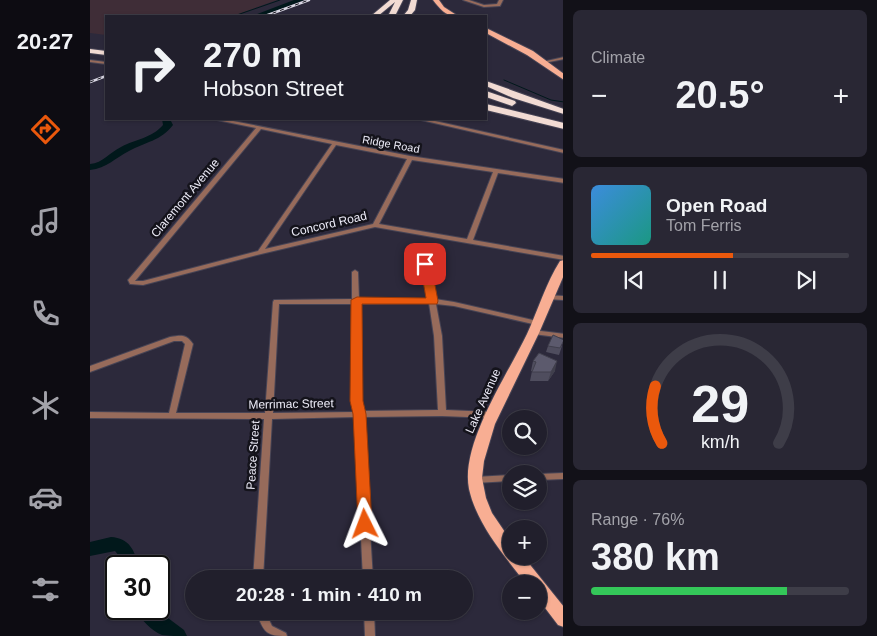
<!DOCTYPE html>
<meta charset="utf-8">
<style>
:root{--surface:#211f2c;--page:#292734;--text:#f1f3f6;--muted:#a2a2a9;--line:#3e3d48;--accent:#ea580c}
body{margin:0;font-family:Helvetica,sans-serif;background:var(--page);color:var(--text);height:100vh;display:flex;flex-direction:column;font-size:19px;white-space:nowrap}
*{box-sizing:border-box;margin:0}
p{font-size:16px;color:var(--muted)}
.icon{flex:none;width:28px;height:28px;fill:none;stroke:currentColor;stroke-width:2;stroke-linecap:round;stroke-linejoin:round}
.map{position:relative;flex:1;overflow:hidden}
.side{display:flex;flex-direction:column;gap:10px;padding:10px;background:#121118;width:314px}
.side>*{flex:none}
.top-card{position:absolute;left:15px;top:15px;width:382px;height:105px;border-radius:0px;box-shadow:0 1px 4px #0004,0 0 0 1px var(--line);background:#211f2c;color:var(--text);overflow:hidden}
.fabs{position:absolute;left:412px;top:410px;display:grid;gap:10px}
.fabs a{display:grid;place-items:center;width:45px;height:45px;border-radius:50%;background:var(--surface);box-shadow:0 1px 4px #0004,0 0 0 1px var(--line);font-size:25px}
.speed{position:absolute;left:15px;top:555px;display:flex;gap:10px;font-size:25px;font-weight:700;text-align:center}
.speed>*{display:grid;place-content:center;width:65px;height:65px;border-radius:50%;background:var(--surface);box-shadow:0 1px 4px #0004,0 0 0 1px var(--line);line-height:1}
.speed .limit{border:2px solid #111;border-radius:8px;background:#fff;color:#111}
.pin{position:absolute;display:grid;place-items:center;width:42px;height:42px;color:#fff;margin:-21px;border-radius:10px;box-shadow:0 2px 8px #0006}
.me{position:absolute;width:55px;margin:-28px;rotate:357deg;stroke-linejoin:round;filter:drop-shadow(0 0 4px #0008)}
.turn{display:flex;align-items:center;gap:18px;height:105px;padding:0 15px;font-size:22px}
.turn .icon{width:65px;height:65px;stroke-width:2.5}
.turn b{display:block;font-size:35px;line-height:42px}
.big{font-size:38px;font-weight:700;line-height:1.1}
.side .tile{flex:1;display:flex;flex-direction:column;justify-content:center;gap:8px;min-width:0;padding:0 18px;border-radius:8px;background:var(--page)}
.side .dial{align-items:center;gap:0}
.dial svg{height:130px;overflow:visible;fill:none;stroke:var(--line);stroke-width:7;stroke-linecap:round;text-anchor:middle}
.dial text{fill:var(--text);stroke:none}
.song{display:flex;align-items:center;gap:15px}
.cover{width:60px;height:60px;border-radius:8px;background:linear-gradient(135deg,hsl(210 70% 55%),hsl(170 70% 35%))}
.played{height:5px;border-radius:2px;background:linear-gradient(90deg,var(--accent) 55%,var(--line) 55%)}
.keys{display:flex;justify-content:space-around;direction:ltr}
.heat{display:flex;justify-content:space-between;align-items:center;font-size:28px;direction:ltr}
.charge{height:8px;border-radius:4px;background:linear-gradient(90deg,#34c759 76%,var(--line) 0)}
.trip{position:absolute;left:95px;top:570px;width:288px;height:50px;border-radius:25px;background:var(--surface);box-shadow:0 1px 4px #0004,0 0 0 1px var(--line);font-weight:700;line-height:50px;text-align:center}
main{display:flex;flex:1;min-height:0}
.dock{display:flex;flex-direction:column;width:90px;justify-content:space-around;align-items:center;background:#0d0c12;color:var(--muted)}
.dock .icon{width:35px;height:35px}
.dock .active{color:var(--accent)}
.dock b{font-size:22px;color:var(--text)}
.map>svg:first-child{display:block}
</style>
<main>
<nav class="dock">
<b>20:27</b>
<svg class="icon active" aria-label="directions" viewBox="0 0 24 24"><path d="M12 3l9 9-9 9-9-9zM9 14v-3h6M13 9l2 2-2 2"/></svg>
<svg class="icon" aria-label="music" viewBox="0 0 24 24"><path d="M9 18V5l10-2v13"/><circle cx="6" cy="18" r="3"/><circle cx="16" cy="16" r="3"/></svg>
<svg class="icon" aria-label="phone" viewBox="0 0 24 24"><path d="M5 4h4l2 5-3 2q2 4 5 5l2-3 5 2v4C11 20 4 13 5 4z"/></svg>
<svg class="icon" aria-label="climate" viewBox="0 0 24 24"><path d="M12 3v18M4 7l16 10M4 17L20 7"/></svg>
<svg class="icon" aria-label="car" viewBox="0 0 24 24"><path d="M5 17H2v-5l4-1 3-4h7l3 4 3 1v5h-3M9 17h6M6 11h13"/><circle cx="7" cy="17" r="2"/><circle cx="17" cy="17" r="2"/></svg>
<svg class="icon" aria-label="filters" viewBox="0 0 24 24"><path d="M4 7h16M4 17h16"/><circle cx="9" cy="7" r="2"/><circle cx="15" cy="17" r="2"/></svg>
</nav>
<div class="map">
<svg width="474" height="636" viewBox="0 0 474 636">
<rect width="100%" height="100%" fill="#2c293b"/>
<!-- commercial -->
<path fill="#3f2d37" d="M0,0H187L143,16H16V35L0,33Z"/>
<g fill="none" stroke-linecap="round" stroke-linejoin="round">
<!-- stream -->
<path stroke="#01181b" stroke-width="1" d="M144,16L190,0
M414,80L461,100L474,102"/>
<!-- river -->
<path fill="#01181b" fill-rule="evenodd" d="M204,0H214L172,16H162Z
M72,119H80L83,125C71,141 55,142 39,151C25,158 17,168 0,170V164C13,163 20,152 31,147C46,139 62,138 73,125Z
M21,537C39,538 45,550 48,566H32L30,557L25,551L0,556V542Z
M45,609H66L94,630L97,636C90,636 78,636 72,635C62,631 50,619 45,609Z"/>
<!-- minor casing -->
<g stroke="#474455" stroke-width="2">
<path id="minor" d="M373,0H379L394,5L407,4L409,0H413L410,6L394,7Z
M474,57V59L454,63L452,62Z
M0,60L16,62V64L0,62Z
M125,119H133L320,156L474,179V183L408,173L383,240L474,256V260L285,227L171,254L53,285L40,284L38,280L39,279L166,128L127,120ZM171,129L242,144L168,251L53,281H45ZM246,145L317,159L283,224L175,249ZM322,160L403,172L377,239L289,224Z
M329,119H336L474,150V153L331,120Z
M335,261L338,263L345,299L364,302L447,321L450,323L447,325L364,306L346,304L352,336L356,410L402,412L405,413L406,415L405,417L402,418L352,416L273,417L283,579H273L265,417L182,419L173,579H163L174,419L0,418V412L79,413L95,344L92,341H84L0,372V366L80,337C92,335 96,334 103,344L86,413H175L183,302L184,300L262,299V272L265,270L268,272L269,299H338L332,263ZM339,303L344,336L348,410L272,411L271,401L269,304ZM189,304H262L263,401L265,412L183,413Z
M455,295L474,296V300L457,299H455L454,297Z
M441,330H443L474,334V338L443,334H441L439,332Z
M474,473V479L449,480V474Z
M421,475V481L385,483L382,482L381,480L382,478L385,477Z
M165,611H175L182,626L196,633L197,636C173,636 175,631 165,611Z
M274,611H284L285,636H275Z"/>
</g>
<!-- primary casing -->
<g stroke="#474455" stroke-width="2">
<path id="primary" d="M343,0H349L354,7L368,16C356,17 350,9 343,0Z
M396,28L443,51L474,74V80L437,55L396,33Z
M474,260V275L449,333L405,424L394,461L392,478L396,498L402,513L421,541V556H433L474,607V627L468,625L449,600V584H436C415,556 387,525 379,489C370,444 418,374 437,334C448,310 456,283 470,261Z"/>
</g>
<!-- motorway casing -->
<g stroke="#474455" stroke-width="2">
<path id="motorway" d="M300,0H313L305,16H298L305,2L288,16H281Z
M321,0H327L325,10L320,16H313L318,10Z
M0,49L16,51V55L0,53Z
M396,81L474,109V114L423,98L396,86Z
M396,91L425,101L426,103L422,106L396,97Z
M396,104L474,123V129L396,110Z"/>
</g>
<!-- minor -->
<use href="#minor" fill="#976b5b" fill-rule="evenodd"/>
<!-- primary -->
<use href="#primary" fill="#f8ae93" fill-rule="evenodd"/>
<!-- motorway -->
<use href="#motorway" fill="#f2dbd3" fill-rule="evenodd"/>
<!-- rail casing -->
<g stroke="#d9d7e4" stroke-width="2.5">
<path id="rail" d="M175,16L219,0
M0,82L16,76"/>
</g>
<!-- rail -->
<use href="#rail" stroke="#14131b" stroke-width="1" stroke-dasharray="4" stroke-linecap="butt"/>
</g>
<!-- wall -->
<path fill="#4f4d5e" d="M458,346H472L469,355L456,352Z
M443,361L465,371L458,381H440L442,371H441Z"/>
<!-- shaded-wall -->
<path fill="#403f4c" d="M467,361L465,371L458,381L461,372Z"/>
<!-- building -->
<path fill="#5c5a6d" stroke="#403f4c" d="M463,335L474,340L470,348L458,346Z
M449,353L467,361L461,372H442L446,362L443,361Z"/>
<!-- route -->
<path fill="#ea580c" stroke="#983908" d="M335,260L341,264L348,301L347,304H272L273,401L276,414L282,524L280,528L275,530L270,528L268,524L263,414L260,401L261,300L267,297L336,298L330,264Z"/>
<g text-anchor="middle" stroke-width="5" stroke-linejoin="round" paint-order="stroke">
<!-- far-street labels -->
<g font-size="11" fill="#edecf8" stroke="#14131b">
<text transform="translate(301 144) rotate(10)" y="4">Ridge Road</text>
</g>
<!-- street labels -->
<g font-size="12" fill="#edecf8" stroke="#14131b">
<text transform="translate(95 198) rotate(-50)" y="4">Claremont Avenue</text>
<text transform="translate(239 224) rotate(-13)" y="4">Concord Road</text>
<text transform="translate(393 401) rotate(-66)" y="4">Lake Avenue</text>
<text transform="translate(201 404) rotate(-1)" y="4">Merrimac Street</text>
<text transform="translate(163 455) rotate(-86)" y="4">Peace Street</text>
</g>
</g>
</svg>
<div class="fabs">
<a><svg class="icon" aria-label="search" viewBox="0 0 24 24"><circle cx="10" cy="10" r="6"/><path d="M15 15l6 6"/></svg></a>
<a><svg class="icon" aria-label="layers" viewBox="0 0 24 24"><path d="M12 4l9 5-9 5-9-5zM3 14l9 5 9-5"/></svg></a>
<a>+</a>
<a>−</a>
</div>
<div class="speed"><div class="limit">30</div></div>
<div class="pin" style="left:335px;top:264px;background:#d93025"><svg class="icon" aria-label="arrive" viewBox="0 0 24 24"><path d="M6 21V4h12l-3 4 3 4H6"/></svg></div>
<svg class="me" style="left:275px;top:524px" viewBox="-20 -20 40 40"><path d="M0-17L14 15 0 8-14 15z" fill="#ea580c" stroke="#fff" stroke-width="4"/></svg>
<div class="trip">20:28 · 1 min · 410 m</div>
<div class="top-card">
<div class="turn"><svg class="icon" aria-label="right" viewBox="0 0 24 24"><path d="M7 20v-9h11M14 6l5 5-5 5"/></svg><div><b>270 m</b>Hobson Street</div></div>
</div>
</div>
<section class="side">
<div class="tile"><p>Climate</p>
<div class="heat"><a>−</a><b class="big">20.5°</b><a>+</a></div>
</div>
<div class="tile">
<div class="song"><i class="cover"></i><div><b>Open Road</b><p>Tom Ferris</p></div></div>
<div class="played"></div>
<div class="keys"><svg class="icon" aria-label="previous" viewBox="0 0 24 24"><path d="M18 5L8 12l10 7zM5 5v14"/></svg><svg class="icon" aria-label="pause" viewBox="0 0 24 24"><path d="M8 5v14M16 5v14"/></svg><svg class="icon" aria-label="next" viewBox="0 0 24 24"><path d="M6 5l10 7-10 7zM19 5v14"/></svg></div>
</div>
<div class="tile dial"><svg viewBox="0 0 100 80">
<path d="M14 69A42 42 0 1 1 86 69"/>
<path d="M14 69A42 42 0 0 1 10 34" stroke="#ea580c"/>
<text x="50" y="56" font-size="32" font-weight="700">29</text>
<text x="50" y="72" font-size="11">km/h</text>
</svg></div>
<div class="tile"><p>Range · 76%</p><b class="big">380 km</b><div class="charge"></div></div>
</section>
</main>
